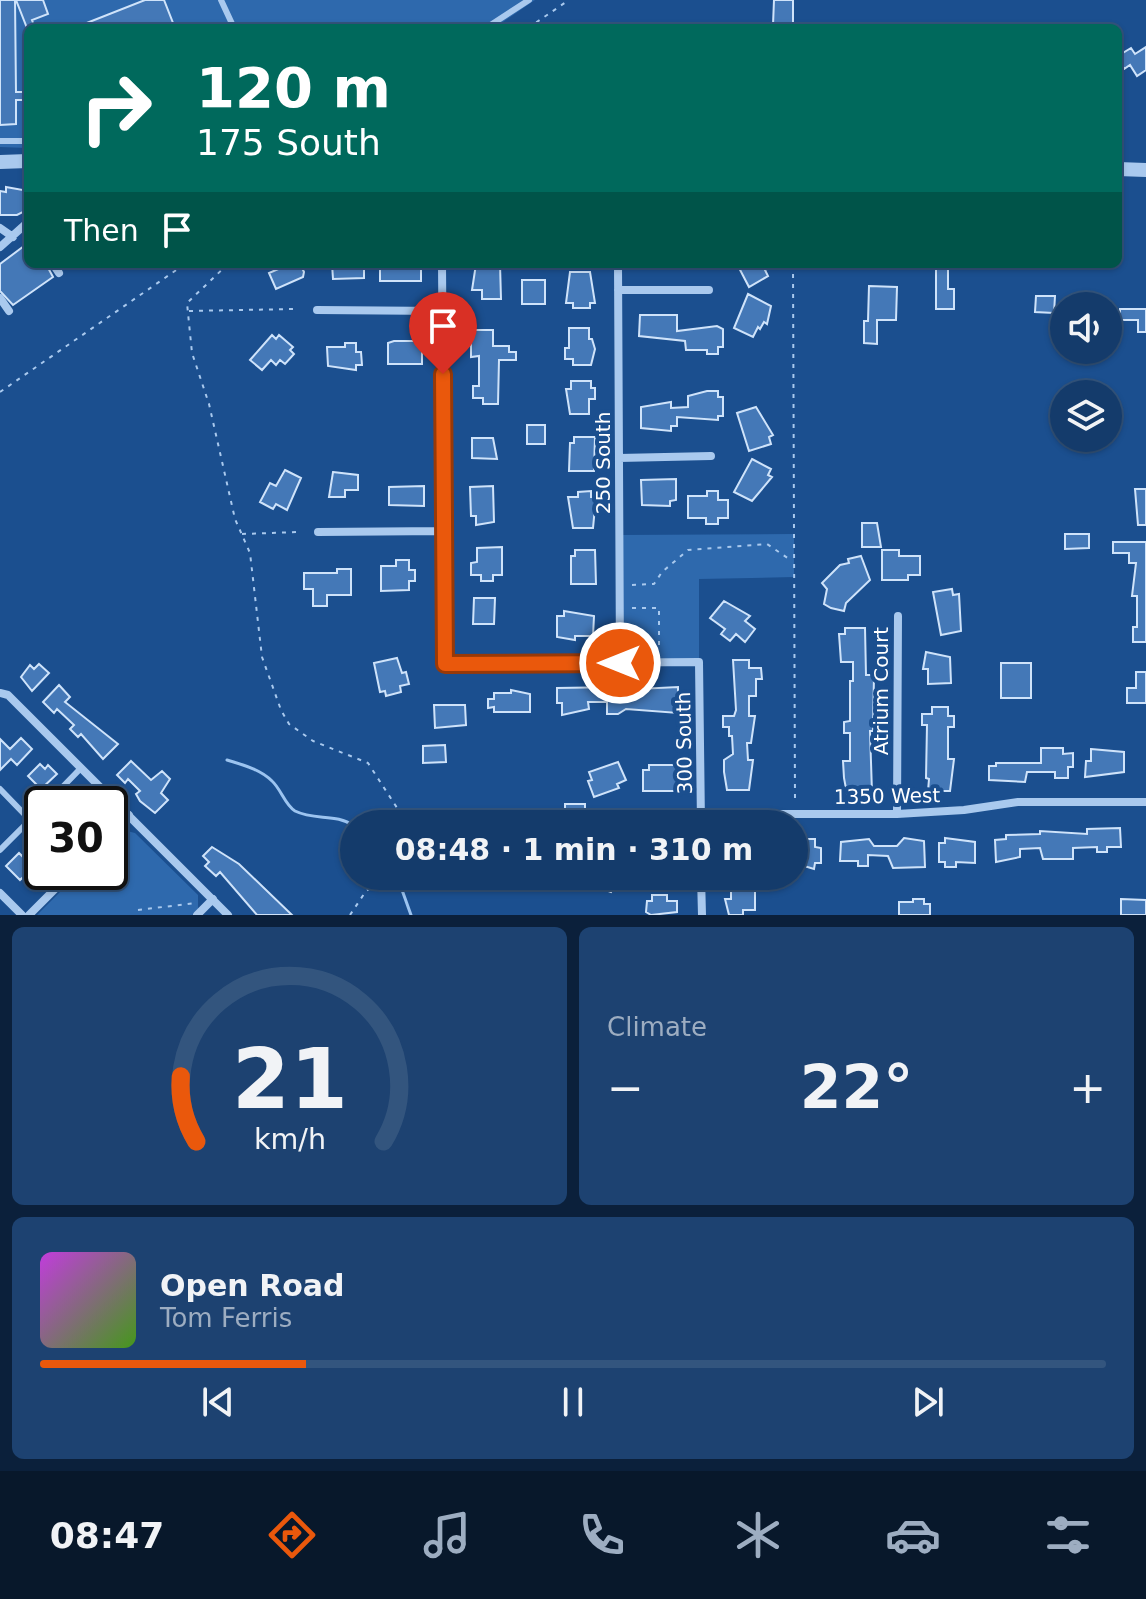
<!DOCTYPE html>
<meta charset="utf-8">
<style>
:root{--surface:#143b6b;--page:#1d4271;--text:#f1f3f6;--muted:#9dadc1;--line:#33557e;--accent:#ea580c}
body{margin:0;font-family:"DejaVu Sans",sans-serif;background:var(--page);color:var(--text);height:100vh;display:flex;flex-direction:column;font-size:30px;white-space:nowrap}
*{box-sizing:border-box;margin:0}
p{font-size:26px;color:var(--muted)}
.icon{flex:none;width:44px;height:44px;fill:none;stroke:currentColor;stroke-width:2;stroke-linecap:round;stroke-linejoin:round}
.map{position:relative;height:915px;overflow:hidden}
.drawer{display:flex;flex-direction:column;gap:12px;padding:12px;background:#0b203b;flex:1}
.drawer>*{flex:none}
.banner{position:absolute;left:24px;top:24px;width:1098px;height:244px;border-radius:12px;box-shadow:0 2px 6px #0004,0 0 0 2px var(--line);background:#00695c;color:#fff;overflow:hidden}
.controls{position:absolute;left:1050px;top:292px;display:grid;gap:16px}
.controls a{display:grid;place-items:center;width:72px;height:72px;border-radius:50%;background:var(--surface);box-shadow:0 2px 6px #0004,0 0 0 2px var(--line);font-size:40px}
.speed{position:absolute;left:24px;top:786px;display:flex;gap:16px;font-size:40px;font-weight:700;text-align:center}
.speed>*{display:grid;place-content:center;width:104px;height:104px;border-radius:50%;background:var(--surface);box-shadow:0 2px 6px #0004,0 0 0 2px var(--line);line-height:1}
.speed .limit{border:4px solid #111;border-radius:12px;background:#fff;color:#111}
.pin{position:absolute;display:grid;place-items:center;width:68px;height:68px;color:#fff;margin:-82px -34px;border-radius:50% 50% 50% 0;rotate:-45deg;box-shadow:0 0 8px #0007}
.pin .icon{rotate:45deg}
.me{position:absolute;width:88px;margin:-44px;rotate:270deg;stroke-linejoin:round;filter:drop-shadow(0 0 6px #0008)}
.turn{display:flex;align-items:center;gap:28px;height:168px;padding:0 40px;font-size:36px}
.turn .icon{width:104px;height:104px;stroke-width:2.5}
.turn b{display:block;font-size:56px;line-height:68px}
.then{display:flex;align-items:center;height:76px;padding:0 40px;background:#0003;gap:16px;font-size:30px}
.big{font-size:60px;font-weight:800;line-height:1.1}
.drawer .card{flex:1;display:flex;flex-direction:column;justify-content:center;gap:12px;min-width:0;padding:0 28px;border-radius:12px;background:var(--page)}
.drawer .dial{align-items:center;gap:0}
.dial svg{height:208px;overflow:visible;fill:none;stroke:var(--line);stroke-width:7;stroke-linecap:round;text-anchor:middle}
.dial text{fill:var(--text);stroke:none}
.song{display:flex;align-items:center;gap:24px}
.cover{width:96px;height:96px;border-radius:12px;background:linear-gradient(135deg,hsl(290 70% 55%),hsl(100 70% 35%))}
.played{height:8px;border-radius:4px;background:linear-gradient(90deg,var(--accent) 25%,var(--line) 25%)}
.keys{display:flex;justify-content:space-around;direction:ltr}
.heat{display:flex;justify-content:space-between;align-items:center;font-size:44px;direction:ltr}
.drawer .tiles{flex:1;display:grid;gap:12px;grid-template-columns:1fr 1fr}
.card:last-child{grid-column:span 2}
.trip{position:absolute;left:340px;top:810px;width:468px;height:80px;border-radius:40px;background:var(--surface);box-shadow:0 2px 6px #0004,0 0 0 2px var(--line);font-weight:800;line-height:80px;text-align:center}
.tabs{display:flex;height:128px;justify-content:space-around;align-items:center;background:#08182b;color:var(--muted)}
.tabs .icon{width:56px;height:56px}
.tabs .on{color:var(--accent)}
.tabs b{font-size:36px;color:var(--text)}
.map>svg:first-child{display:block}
</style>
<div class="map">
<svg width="1146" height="915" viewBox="0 0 1146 915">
<rect width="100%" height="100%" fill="#1b4f8f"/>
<!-- green -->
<path fill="#2e69ad" d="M0,0H535L494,28H28V148L0,147Z
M794,534V577L699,579V662L620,663L619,535Z
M127,831L135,833L198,895V909L192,915H37L80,872H110V842Z"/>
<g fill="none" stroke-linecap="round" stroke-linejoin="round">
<!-- stream -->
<path stroke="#9cc4f0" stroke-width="3" d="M227,760C243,765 260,769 272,781C281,789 285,805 295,811C315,821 336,813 354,826
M397,876L411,915"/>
</g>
<!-- building -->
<path fill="#4478b7" stroke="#cfe3fa" stroke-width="2" d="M0,0H15L16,92H28V100H16V124L0,125Z
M16,0H43L48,14L32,20L35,28H27Z
M145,0H164L175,28H74Z
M774,0H793V26L773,25Z
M1146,47V70L1137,76L1130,65L1124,69L1118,56L1131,48L1135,54Z
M6,187L23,190V212L17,215H0V191L6,192Z
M28,243V264H46L53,277L13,305L0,291V264Z
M281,264H300L304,272L303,277L276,289L269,273L283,267Z
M332,264H364V278L333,279Z
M380,264H421V281H380Z
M476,264H500L501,299H482V290H472Z
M737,264H777L765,270L768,276L749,287Z
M936,268H948V289H954V309H936Z
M570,272H590L595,303H590V308H573V303H566Z
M522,280H545V304H522Z
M869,286L897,287L896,320H877V344L864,343V321H868Z
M748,294L771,306L767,324L764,322L760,329L758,327L753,337L734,328Z
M1036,296H1055L1054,313L1035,312Z
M1120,309H1146V332H1138V320H1120Z
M640,315H677V331L717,326L723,329V347H718V354H707V350H686L685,341L639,336Z
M569,328H589V339H592L595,349L591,365H573V359H565V348H569Z
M471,330H493V346H509V352H516V360H499L498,404H483V398H473V386H479V356L471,357Z
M272,335L276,339L279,335L293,347L290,350L294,354L285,364L280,360L276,365L271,360L262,370L250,360Z
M394,341H422V364H388V343Z
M345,343H356V352H361L362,365H356V370L328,366L327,347H345Z
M571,381H591V388H595V399H589V414H570L566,389H571Z
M707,391H718V397H723V416H718V420L677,417V426H671V431L641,428V407L671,402V408L688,407V396Z
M756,407L773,435L769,437L771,444L749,451L737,413Z
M527,425H545V444H527Z
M574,437H595L594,471H569L570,443H574Z
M472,438H493L497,459L472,458Z
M752,459L771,469L768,475L772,477L752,501L734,492Z
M285,470L301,478L287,510L276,504L273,509L260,502L270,483L276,486Z
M333,472L358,475V490H345V497H329Z
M676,479V500L670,501V506L642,505L641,480Z
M424,486V506L389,505V487Z
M493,486L494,522L476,525V516H471L470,487Z
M1135,489H1146V525H1138Z
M591,491V497H596L593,528H573L568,497H578V492Z
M707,491H718V500H728V518H718V524H706V518H688V496H707Z
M862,523H877L881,547H862Z
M1065,534H1089V548L1065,549Z
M1113,542H1146V642H1133V627H1137V596H1132L1136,563H1129V553H1113Z
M502,547V575H493V581H481V575H471V563L477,562V548Z
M575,550H595L596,584H571V556H575Z
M882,550H899V556H920V575H908V580H882Z
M861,556L870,580L846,603L844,611L831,608L824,604L827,589L822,583L840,565L849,563L848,559Z
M396,560H409V570H415V581H409V590L381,591V566H396Z
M337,569H351V595H327V606H313V589H304V573H337Z
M952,589L953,595L959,594L961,631L941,635L933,592Z
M474,598H495L494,624H473Z
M724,601L750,616L745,621L755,629L745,642L736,634L730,641L721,634L725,629L710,618Z
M564,611L594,616L593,636H575V640L557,637V616H564Z
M845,628H865L866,675H874L873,731H870L872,793L847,794L844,778L843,761H850V733H844V722L850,721V681H853V662H841L839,634H845Z
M926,652L950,657L951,683L928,684V669H923Z
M397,658L402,673L406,672L409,684L400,686L401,692L386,696L385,691L380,692L374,663Z
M733,660H749V668H761L762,679H756V696H749V716H755L751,743H747L748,760H753L749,790H727L724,772V760L733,754L732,736H729V727H723V716H734L736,710Z
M1001,663H1031V698H1001Z
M39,664L49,673L32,691L21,677L30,665L34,669Z
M1136,672H1146V703H1127V688H1136Z
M59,685L70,697L65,702L118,744L103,759L81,734L78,737L70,729L74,725L57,709L54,713L43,702Z
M618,687V690L678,687V713L626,709L618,714H607V702H588L589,709L562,715V703H557V688Z
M511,690L530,694V712H494V707L488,708V699H494V693H511Z
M434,705H465L466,725L435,728Z
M932,707H948V716H954V727H948V759H954L950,791H928L929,779L926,778L927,725H922V714H932Z
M21,738L32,749L17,765L11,759L0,770V739L10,749Z
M445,745L446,762L423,763V746Z
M1041,748H1063V754L1073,753V767H1068V778H1055V772H1027L1025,782L989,780V766H996V763H1041Z
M1091,749L1124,752V772L1085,777L1086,761H1091Z
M131,761L151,780L162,771L170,779L161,793L168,800L155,813L140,801L136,794L140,791L128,779L125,783L117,775Z
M618,762L626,780L617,784L619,788L594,797L588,781L592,780L589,772Z
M40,764L45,769L48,765L57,774L41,789L28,776Z
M649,765H678V791H643V770H649Z
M565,804H585V824H565Z
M32,826L42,836V859L20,880L6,866L19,853L26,860L38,848L24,834Z
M1120,828L1121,847H1107V852H1097V847L1073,848V859H1043L1040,848L1020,849V857L996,862L995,840L1006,839V835L1040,834V831L1087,834V829Z
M904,838L924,841L925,867L893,868L888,856L868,855V866H858V861H840L841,842L869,839L874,846H897Z
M945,838L975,842V863L956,862V867H945V862H939V843H945Z
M804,839H815V847L821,848V863H815L814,869L794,863V845L804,846Z
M212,847L239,864L292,915H257L220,872L216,876L205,866L209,862L203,856Z
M586,876H620L611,892L583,882Z
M731,884H755V910H743V915H729L725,899H731Z
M652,895H667V901H677V912L651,915L646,912L647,901H652Z
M913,899H924V904H930V915H899V902H913Z
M1121,899L1146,900V915H1121Z"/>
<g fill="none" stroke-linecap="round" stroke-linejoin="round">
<!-- path -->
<path stroke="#a9c9ee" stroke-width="2" stroke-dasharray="4 6" stroke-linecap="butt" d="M528,28L569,0
M228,264L187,303L192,353L209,404L235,519L250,553L262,657L281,710L289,724L313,741L368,763L401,814L425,817L430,824
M793,264L795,803
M189,311L295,309
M0,392L185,264
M242,534L297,532
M632,585L654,584L662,572L688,550L767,544L792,561
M632,608H659V651
M522,876L551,880L558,876
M138,910L196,903
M350,915L366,891L389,876"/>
<!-- service -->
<path stroke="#a9c9ee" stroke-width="6" d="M221,0L234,28
M486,28L529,0
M0,141H28
M0,789L30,820
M46,804L81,768
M0,850L42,808"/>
<!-- minor -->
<path stroke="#a9c9ee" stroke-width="8" d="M0,228L13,237
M0,247L28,222
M53,264L59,273
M442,264L445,664L699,662L701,824
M618,264L620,663
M618,290H709
M0,298L9,311
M317,310L443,311
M619,458L711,456
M318,532L444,531
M0,693L8,695L228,915
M897,814L898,616
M629,824L654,816L674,814H897L964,810L1018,802H1146
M110,834L129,815
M701,876L702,915
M0,893L22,915
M29,915L72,872
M197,915L213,899"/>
<!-- tertiary -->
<path stroke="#a9c9ee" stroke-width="14" d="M0,162L28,161
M1118,169L1146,170"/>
</g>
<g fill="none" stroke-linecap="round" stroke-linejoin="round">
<!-- route casing -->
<g stroke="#983908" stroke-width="20">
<path id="route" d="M443,374L445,664L620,663"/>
</g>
<!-- route -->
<use href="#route" stroke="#ea580c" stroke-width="14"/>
</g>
<g text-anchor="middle" stroke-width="8" stroke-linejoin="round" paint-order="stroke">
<!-- street labels -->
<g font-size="20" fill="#fff" stroke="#1b4f8f">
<text transform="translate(603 463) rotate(-90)" y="7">250 South</text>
<text transform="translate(881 691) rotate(-90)" y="7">Atrium Court</text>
<text transform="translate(684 743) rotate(-91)" y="7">300 South</text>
<text transform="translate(887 796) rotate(-1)" y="7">1350 West</text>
</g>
</g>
</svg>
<div class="controls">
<a><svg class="icon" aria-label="sound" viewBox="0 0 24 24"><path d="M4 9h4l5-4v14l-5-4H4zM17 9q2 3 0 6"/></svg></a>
<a><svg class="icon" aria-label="layers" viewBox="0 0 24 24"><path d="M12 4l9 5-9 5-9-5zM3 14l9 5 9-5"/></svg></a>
</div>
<div class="speed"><div class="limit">30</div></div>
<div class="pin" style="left:443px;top:374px;background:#d93025"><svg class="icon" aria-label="arrive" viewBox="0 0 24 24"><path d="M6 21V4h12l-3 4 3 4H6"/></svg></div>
<svg class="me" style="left:620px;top:663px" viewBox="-20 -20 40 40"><circle r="17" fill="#ea580c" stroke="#fff" stroke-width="3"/><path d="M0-11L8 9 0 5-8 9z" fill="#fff"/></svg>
<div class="trip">08:48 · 1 min · 310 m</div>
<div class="banner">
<div class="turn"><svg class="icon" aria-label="right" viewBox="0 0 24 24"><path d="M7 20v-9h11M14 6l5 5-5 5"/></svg><div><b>120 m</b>175 South</div></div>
<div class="then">Then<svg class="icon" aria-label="arrive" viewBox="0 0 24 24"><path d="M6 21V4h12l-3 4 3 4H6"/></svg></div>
</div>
</div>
<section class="drawer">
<div class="tiles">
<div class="card dial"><svg viewBox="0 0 100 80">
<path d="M14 69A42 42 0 1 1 86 69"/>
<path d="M14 69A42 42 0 0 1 8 44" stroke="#ea580c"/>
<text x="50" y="56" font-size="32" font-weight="700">21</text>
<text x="50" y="72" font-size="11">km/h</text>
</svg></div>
<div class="card"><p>Climate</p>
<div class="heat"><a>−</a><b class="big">22°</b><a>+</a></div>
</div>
<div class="card">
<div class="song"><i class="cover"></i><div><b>Open Road</b><p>Tom Ferris</p></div></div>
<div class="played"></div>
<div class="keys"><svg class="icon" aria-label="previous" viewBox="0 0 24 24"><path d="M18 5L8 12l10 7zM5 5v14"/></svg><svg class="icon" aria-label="pause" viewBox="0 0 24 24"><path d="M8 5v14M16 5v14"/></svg><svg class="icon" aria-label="next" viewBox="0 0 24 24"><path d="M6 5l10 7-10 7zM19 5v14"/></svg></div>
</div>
</div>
</section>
<nav class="tabs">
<b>08:47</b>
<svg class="icon on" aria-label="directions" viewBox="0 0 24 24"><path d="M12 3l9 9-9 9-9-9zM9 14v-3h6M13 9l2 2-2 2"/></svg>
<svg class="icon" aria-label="music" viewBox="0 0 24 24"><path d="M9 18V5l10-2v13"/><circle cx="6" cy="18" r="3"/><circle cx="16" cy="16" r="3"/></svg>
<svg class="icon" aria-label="phone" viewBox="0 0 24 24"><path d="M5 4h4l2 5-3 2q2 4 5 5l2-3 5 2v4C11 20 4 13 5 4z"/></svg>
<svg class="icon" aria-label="climate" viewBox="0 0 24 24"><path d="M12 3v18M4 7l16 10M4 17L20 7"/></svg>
<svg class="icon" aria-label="car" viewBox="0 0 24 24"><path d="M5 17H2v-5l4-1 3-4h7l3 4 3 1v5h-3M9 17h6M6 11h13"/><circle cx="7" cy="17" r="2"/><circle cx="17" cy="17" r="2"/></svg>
<svg class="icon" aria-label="filters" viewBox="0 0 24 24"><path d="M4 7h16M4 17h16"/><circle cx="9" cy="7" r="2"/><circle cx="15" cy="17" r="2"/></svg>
</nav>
